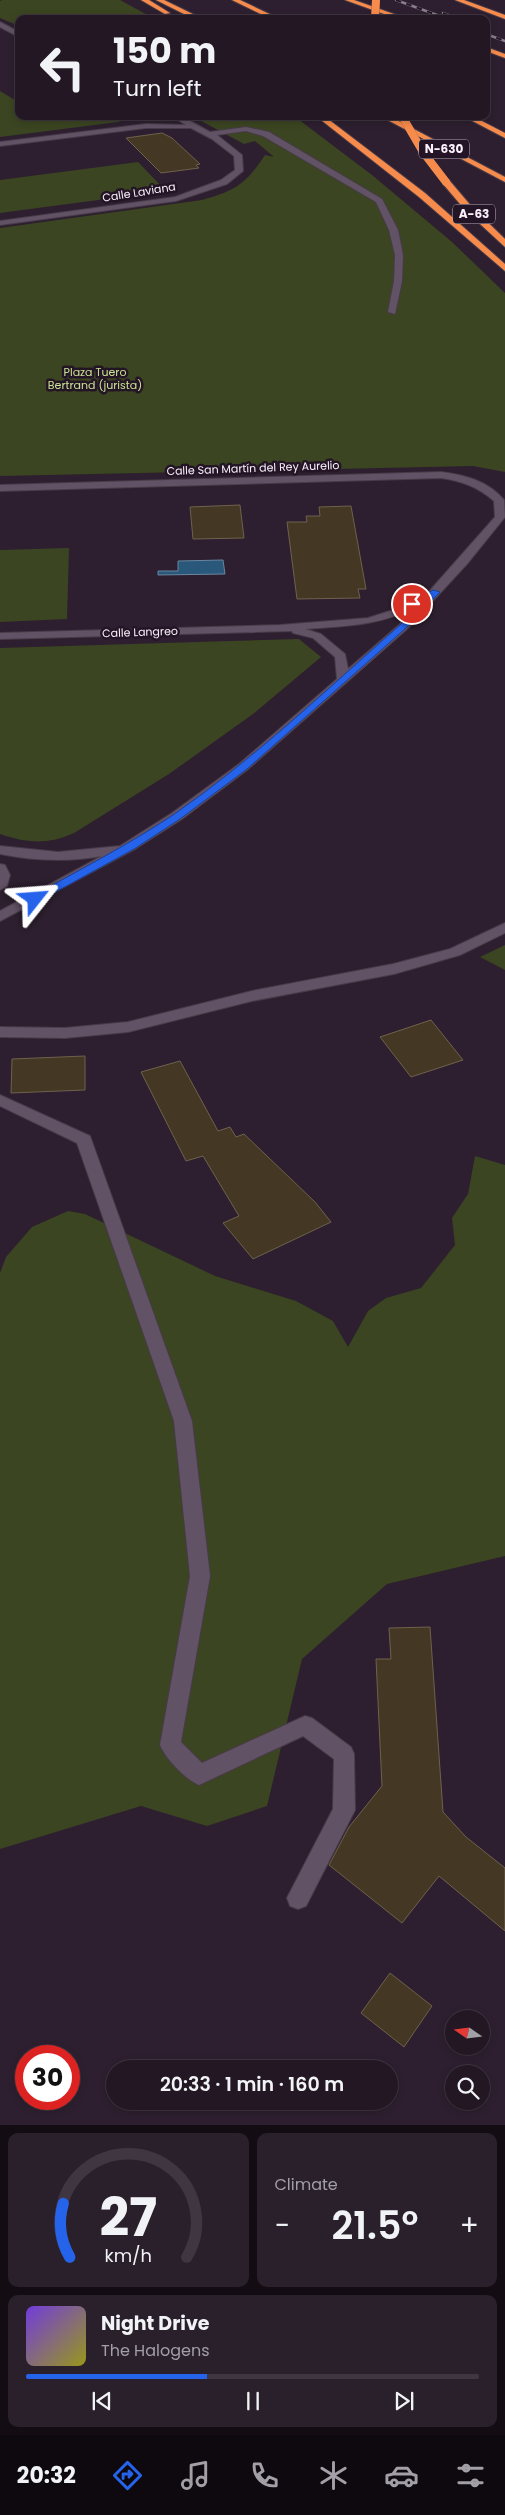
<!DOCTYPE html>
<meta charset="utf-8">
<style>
:root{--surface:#221723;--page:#2a202b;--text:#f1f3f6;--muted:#a29fa6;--line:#3f3641;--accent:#2563eb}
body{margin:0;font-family:Poppins,sans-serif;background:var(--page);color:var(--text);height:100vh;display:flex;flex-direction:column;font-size:19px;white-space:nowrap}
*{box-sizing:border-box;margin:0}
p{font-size:16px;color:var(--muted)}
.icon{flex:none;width:28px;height:28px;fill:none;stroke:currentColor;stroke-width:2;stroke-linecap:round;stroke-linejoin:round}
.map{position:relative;height:2125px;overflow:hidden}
.sheet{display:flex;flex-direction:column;gap:8px;padding:8px;background:#130d13;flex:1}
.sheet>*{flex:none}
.banner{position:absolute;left:15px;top:15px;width:475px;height:105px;border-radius:10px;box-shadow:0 2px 8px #0003,0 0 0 1px var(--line);background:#221723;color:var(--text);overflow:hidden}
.needle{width:32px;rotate:284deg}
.controls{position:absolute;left:445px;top:2010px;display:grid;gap:10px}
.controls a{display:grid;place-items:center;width:45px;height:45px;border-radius:50%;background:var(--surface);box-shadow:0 2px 8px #0003,0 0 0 1px var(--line);font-size:25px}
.speed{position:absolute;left:15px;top:2045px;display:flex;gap:10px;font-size:25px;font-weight:700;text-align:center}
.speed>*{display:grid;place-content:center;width:65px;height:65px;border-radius:50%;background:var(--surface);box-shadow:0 2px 8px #0003,0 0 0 1px var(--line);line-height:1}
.speed .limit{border:8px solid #d22;background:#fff;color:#111}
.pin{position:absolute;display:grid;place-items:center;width:42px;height:42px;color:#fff;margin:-21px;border:2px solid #fff;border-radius:50%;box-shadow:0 1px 5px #0007}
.me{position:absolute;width:55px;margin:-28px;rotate:62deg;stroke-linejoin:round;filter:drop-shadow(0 0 4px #0008)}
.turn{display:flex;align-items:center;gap:18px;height:105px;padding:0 15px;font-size:22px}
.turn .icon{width:65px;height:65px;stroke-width:2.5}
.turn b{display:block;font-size:35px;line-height:42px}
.big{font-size:38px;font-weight:600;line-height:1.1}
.sheet .tile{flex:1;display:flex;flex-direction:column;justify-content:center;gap:8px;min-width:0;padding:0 18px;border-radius:10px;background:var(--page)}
.sheet .dial{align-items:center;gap:0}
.dial svg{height:130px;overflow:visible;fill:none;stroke:var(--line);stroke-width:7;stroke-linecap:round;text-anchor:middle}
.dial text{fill:var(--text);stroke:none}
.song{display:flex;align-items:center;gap:15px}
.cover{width:60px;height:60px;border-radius:8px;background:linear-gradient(135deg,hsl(260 70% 55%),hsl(60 70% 35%))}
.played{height:5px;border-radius:2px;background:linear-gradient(90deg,var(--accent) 40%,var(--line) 40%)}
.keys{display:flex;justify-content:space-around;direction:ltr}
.heat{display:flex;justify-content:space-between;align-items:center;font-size:28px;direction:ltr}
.sheet .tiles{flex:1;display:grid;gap:8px;grid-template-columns:1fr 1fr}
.tile:last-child{grid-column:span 2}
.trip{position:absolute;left:106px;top:2060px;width:292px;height:50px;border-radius:25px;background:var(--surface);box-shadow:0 2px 8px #0003,0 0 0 1px var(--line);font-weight:600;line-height:50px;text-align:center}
.menu{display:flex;height:80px;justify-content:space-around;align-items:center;background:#0e090e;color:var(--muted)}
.menu .icon{width:35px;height:35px}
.menu .current{color:var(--accent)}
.menu b{font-size:22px;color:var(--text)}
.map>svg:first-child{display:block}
</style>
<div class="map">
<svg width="505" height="2125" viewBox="0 0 505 2125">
<rect width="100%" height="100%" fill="#2d1f2f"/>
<!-- green -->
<path fill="#3b4521" d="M2,0H120L155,19H19V26L0,18V1Z
M0,91L15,100L19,99V116H136L118,122L0,137Z
M192,116H294L372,175L452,242L505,293V472L473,466L0,476V228L202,200C235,191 246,184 265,155L274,157L255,141L244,144Z
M138,162L166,191L0,213V180Z
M69,548L67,619L0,622V550Z
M299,639L321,657L253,714L169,774L74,833C48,845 26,843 0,834V648Z
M505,945V970L480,957Z
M475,1156L505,1165V1556L387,1584L302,1659L267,1806L207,1826L141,1806L0,1849V1273L6,1257L32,1227L68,1211L85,1214L215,1276L296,1301L333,1321L348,1347L368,1311L386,1298L421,1288L455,1245L452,1218L468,1194Z"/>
<!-- water -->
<path fill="#2a587a" stroke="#6986a1" d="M223,560L225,574L158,575V571H178V561Z"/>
<!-- building -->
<path fill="#443824" stroke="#6f614c" d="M162,133L172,138L200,164L196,165L199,168L161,173L126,138Z
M240,505L244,538L193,539L190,507Z
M351,506L366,589H358L360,598L297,599L287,522H307L306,516H320L319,507Z
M431,1020L463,1060L411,1077L380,1037Z
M85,1056V1090L11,1093L12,1059Z
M180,1061L218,1131L230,1127L236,1137L244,1134L315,1202L331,1222L253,1259L223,1223L239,1216L203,1156L186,1161L141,1072Z
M430,1627L443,1812L466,1837L505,1868V1931L439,1876L402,1923L329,1865L349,1827L382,1786L376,1659H391L389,1628Z
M390,1973L432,2006L404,2047L361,2013Z"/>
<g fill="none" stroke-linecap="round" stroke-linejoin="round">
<!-- minor casing -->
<g stroke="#483b49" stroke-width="2">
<path id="minor" d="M0,22L19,32V37L0,27Z
M172,116H181L210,132L246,127L269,132L382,199L398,230L403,255L402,281L395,314L388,312L394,281L395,255L389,230L376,202L263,136L246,131L217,135L242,155L243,171L227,184L176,201L0,225V221L175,197L221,180L235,170L234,156L212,139L191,128H146L0,146V142L146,124L186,125Z
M441,472C465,475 488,481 504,500L505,517L467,564L407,629L247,770L182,819L135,849L0,921V911L102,856C68,862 35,861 0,854V846L58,852L120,846L172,813L239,764L337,679L335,657L313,638L293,633L292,631L0,639V633L280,625L368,618L396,609L419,596L426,595L495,517L494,501C478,487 462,481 441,478L0,491V485ZM415,607L399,625L348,669L345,654L321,634L305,629C343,626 381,626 415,607Z
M0,864L5,865L10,875L7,886L0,890Z
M505,923V933L460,955L394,974L252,1001L128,1032L65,1038L0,1037V1027L65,1028L128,1022L252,991L393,964L450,949Z
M0,1095L90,1136L192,1421L210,1576L181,1742L202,1763L305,1716L312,1718L351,1747L354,1754L355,1810L306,1906L298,1909L290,1906L287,1898L333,1809L334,1759L303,1736L199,1785C185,1779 166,1759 160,1745L190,1576L174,1421L77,1143L0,1106Z"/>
</g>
<!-- highway casing -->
<g stroke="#483b49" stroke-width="2">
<path id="highway" d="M141,0H149L170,13L165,14Z
M156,0H164L203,19H194Z
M232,0H240L280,19H271Z
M345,0H354L408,19H398Z
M455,0H464L505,15V19Z
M486,47L505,54V58L486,51Z
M316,116H324L425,193L505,264V271L419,197Z
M380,116H389L505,177V182Z
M463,116H472L505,133V138Z
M443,180H449L472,207L505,239V247L466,211L443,184Z"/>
</g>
<!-- minor -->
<use href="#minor" fill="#625265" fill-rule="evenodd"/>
<!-- highway -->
<use href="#highway" fill="#f78b4b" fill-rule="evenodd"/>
<!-- rail casing -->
<g stroke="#8a7e8c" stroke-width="2.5">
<path id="rail" d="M396,0L448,19
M443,13L459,19
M486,34L505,41"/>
</g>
<!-- rail -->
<use href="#rail" stroke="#231525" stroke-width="2" stroke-dasharray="5.5" stroke-linecap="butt"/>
<!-- highway-bridge casing -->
<g stroke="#483b49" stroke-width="8" stroke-linecap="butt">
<path id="highway-bridge" d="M375,19L376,0
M402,116L423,152L446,182"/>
</g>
<!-- highway-bridge -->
<use href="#highway-bridge" stroke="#f78b4b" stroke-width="8"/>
</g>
<!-- route -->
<path fill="#2563eb" stroke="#184099" d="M433,590L440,592L406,628L247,769L180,819L134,849L39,901H31V897C79,870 128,845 173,815C254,759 326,690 400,625L420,604L409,606V603Z"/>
<g text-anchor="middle" stroke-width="5" stroke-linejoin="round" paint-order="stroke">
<!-- far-street labels -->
<g font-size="11" fill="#fbf1fc" stroke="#231525">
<text transform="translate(139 192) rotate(-9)" y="4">Calle Laviana</text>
<text transform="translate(253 468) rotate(-2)" y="4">Calle San Martín del Rey Aurelio</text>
<text transform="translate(140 632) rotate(-2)" y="4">Calle Langreo</text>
</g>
<!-- far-park labels -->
<g font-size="11" fill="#cae293" stroke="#231525">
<text x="95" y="376">Plaza Tuero<tspan x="95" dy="13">Bertrand (jurista)</tspan></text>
</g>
<!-- shield labels -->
<g fill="#231525" stroke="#baafbc" stroke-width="1">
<rect x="419" y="139.5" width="50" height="19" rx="4"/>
<rect x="453" y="204.5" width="42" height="19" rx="4"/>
</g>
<g font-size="12" font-weight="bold" fill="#fbf1fc">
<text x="444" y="153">N-630</text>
<text x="474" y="218">A-63</text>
</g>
</g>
</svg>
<div class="controls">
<a><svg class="needle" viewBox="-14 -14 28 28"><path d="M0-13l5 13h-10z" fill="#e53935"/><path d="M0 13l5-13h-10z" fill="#a29fa6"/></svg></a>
<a><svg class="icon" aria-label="search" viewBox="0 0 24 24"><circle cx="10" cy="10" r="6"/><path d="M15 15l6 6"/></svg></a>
</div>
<div class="speed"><div class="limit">30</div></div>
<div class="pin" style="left:412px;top:604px;background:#d93025"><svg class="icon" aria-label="arrive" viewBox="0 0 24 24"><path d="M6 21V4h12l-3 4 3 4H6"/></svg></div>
<svg class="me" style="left:35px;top:899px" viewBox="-20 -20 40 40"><path d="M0-17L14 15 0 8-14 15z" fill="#2563eb" stroke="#fff" stroke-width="4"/></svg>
<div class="trip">20:33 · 1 min · 160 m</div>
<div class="banner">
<div class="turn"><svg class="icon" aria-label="left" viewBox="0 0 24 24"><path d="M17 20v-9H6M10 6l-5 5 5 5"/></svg><div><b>150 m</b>Turn left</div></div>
</div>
</div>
<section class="sheet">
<div class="tiles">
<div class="tile dial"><svg viewBox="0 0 100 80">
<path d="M14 69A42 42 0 1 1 86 69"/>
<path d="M14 69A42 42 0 0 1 10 36" stroke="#2563eb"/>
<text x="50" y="56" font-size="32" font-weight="700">27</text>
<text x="50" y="72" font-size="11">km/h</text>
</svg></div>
<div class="tile"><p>Climate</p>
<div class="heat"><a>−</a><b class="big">21.5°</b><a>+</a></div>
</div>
<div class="tile">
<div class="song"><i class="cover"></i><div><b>Night Drive</b><p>The Halogens</p></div></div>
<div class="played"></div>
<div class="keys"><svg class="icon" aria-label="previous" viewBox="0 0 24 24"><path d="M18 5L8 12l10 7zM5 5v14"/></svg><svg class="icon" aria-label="pause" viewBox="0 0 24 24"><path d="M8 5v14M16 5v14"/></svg><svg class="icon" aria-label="next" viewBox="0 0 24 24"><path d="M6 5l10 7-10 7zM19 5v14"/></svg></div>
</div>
</div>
</section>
<nav class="menu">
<b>20:32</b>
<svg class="icon current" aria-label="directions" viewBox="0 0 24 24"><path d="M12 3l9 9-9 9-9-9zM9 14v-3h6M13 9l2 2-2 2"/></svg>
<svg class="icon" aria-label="music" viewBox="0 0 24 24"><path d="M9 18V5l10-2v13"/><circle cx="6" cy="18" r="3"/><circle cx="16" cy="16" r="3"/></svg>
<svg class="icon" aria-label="phone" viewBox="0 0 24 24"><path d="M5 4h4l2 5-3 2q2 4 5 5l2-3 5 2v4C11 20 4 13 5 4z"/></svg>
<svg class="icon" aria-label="climate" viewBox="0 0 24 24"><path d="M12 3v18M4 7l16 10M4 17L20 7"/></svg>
<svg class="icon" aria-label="car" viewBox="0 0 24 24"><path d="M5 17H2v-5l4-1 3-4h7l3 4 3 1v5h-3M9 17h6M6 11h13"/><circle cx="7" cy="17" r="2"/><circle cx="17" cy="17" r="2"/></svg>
<svg class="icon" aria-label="filters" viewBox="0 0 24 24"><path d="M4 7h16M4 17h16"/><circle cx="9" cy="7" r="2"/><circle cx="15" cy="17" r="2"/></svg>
</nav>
